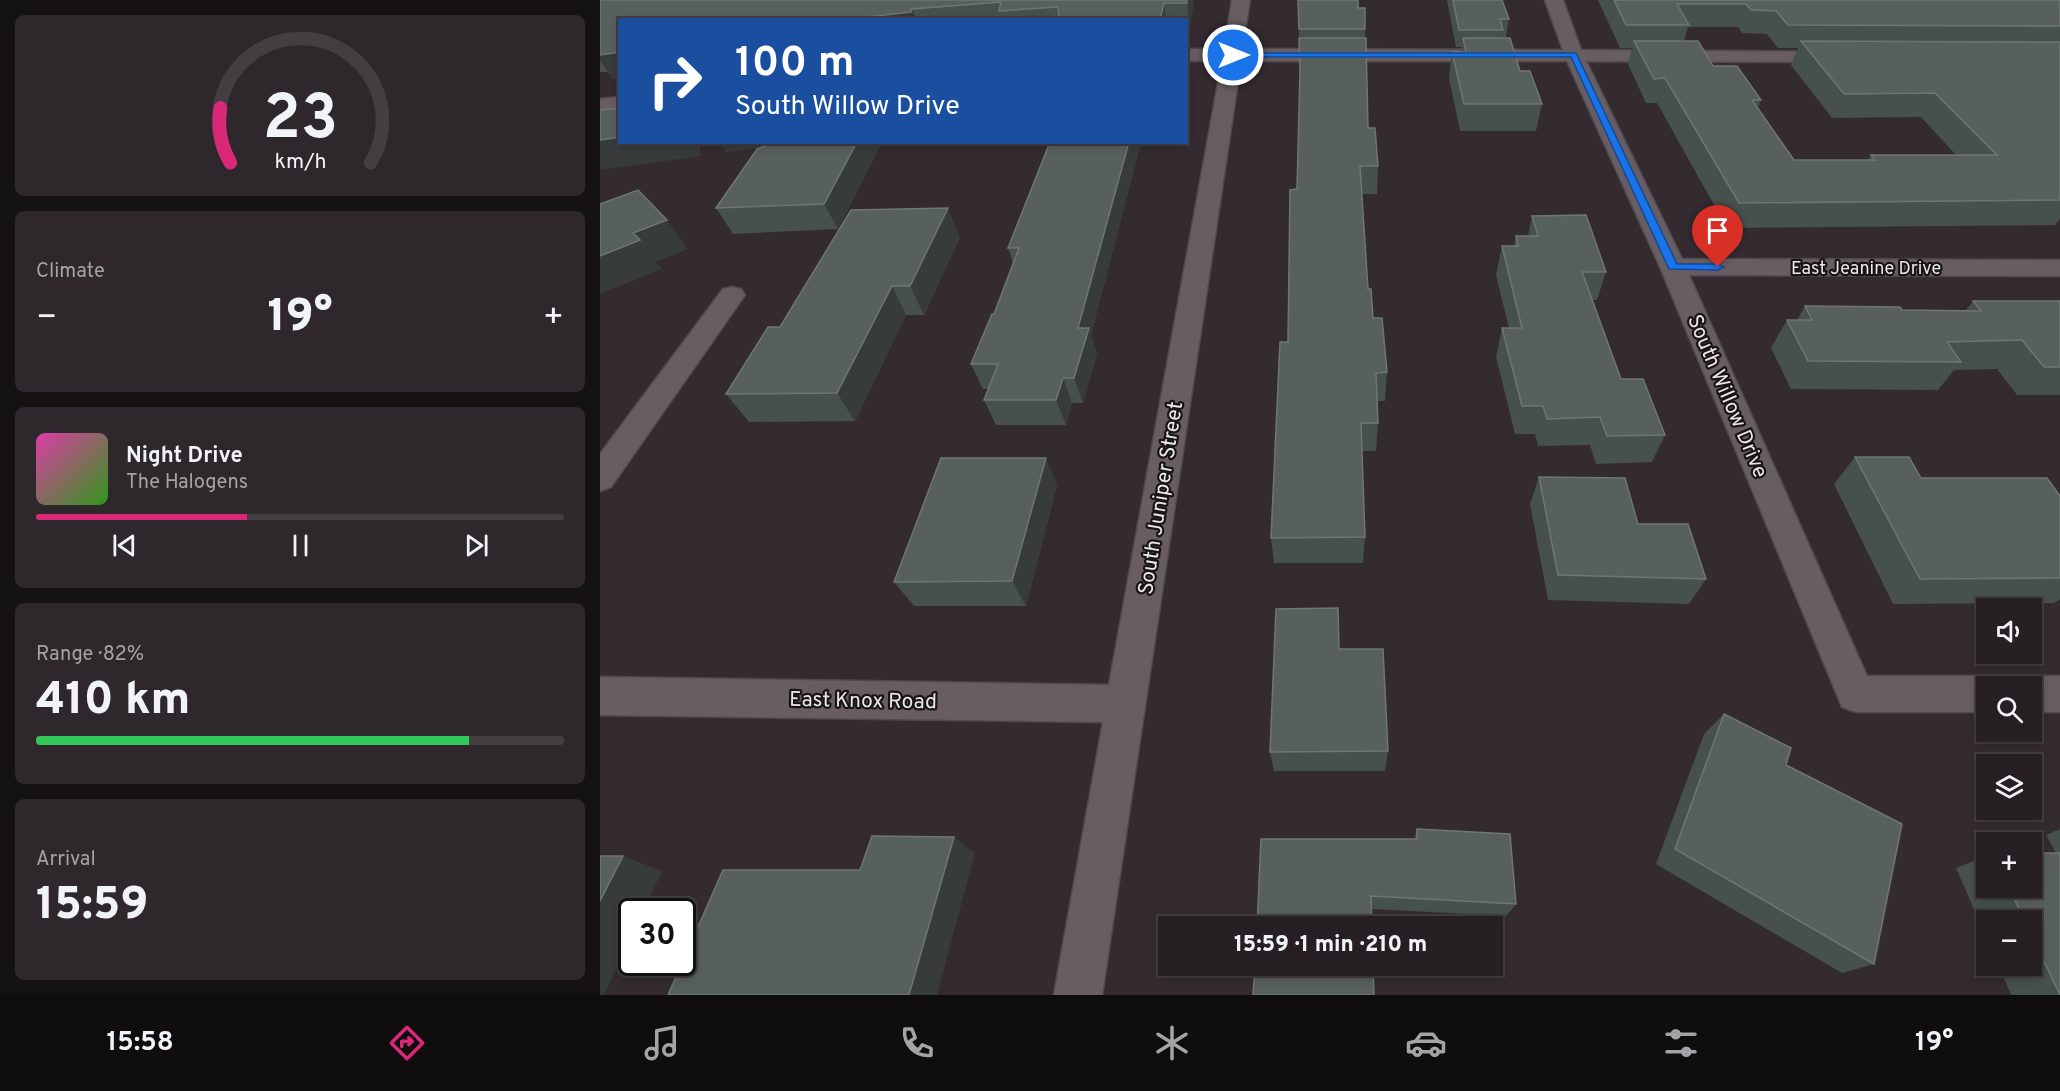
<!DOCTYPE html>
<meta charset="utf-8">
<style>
:root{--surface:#262024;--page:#2e282c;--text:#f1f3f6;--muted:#a4a3a6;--line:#423e41;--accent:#db2777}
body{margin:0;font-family:Overpass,sans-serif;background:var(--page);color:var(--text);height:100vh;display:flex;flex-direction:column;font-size:22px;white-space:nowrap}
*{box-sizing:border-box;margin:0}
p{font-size:20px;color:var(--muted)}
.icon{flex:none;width:33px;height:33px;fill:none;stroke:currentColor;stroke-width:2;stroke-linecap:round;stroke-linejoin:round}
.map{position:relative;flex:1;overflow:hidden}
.side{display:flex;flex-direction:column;gap:15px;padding:15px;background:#151214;width:600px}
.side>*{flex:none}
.top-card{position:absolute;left:18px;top:18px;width:570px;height:126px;border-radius:0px;box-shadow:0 3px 9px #0003,0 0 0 2px var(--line);background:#1a4fa0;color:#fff;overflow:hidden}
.controls{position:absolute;left:1376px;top:598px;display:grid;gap:12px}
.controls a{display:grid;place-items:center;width:66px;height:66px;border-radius:0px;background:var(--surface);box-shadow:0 3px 9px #0003,0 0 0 2px var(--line);font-size:30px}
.speed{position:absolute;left:18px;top:898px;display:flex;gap:12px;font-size:30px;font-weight:700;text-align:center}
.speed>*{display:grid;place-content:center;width:78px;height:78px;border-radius:50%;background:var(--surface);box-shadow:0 3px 9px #0003,0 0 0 2px var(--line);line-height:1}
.speed .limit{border:3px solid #111;border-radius:9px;background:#fff;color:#111}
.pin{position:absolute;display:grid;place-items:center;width:51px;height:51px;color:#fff;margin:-62px -26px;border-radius:50% 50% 50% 0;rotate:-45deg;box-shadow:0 0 6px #0007}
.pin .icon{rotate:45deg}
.me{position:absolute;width:66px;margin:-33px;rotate:90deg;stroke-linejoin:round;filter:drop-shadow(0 0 4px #0008)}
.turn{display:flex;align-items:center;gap:21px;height:126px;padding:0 18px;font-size:27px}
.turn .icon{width:78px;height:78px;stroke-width:2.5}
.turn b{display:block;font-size:42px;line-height:51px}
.big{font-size:45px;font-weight:800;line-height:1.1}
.side .widget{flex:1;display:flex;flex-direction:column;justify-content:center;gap:9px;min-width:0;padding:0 21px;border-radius:9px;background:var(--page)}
.side .dial{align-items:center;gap:0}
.dial svg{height:156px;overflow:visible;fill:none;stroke:var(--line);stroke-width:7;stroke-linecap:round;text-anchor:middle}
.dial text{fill:var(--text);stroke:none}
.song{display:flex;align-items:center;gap:18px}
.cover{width:72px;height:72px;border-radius:9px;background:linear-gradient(135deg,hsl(320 70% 55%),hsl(110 70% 35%))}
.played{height:6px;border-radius:3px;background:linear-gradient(90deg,var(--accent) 40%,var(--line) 40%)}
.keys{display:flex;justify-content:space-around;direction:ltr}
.heat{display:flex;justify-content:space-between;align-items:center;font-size:33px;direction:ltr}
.charge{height:9px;border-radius:4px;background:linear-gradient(90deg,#34c759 82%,var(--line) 0)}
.trip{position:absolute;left:558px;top:916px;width:345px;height:60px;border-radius:0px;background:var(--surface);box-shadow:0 3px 9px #0003,0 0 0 2px var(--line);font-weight:800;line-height:60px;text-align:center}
.menu{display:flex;height:96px;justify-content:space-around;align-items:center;background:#0f0d0e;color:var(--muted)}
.menu .icon{width:42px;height:42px}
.menu .selected{color:var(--accent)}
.menu b{font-size:27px;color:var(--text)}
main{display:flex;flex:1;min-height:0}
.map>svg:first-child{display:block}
</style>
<main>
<section class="side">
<div class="widget dial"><svg viewBox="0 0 100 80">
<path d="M14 69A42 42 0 1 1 86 69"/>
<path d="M14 69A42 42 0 0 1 9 41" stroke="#db2777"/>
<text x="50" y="56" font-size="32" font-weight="700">23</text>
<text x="50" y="72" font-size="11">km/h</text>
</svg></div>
<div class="widget"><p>Climate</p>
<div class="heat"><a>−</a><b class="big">19°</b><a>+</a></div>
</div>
<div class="widget">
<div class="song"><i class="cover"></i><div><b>Night Drive</b><p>The Halogens</p></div></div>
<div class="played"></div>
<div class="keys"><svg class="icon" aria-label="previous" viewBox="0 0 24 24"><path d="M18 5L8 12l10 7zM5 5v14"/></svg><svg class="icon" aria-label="pause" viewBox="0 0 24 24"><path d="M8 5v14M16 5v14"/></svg><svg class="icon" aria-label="next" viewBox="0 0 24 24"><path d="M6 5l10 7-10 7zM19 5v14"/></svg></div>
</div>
<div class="widget"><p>Range · 82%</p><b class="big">410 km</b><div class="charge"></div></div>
<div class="widget"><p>Arrival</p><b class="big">15:59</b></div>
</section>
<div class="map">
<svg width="1460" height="995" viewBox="0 0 1460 995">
<rect width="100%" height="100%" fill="#332b30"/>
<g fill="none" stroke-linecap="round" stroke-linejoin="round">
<!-- minor casing -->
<g stroke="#504a4e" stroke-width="3">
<path id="minor" d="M632,0H650L642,49L963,50L945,0H963L981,50L1246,52L1248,56L1246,60L1239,62L986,61L1082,259L1460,260V276L1089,275L1267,676H1386L1400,681L1403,687H1386V712H1256L1242,707L1060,267L967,61H641L502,995H454L503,722L0,715V677L509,685L622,61H586V49H624Z
M20,97V109L0,111V99Z
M132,287L141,289L145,295L11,487L0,491V454L123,289Z
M1431,676H1460V712H1431V687H1414L1417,681Z"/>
</g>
<!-- minor -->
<use href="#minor" fill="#675d63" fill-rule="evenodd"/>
</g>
<!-- wall -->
<path fill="#46504f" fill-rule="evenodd" d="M0,0H594L590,26H586V20H20V78L13,79L8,72H0Z
M698,0L758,8L765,29L768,128L778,166L777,194H762L768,289L773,318L787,372L785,401H777L778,423L776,451H762L765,537L763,563H674L671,538L688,342L697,189L700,78Z
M847,0H902L909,19L906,37H902V38L920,71L942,104L936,131H860L849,78L852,52H861L862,47H856Z
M998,0H1460V219L1455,225L1127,228L1057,103H1046L1028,64L1032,48H1020ZM1088,27H1138L1142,33L1167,34L1178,48H1198L1191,65L1232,118L1321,117L1356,155H1271L1268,160H1194L1158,108L1161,100L1113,66L1084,41Z
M120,142H282L238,229L133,234L116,208L163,147L126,152Z
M450,142H541L491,335L497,354L483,403H472L466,425H396L384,400L388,389H383L371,364L394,314L413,263L408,248Z
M932,216L1006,272L997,300H992L1021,379L1065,435L1052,462L996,464L990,445L938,446L935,434H915L896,357L902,328H909L896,275L902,246H914L916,236H928Z
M360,237L324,315H306L255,421L149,422L126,394L180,327Z
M1373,301H1460V395H1417L1397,369L1354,370L1338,390L1191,389L1171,348L1187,320H1197L1205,306L1302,310L1365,311Z
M1255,457L1321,478L1460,496V599L1454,603L1293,604L1234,484Z
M939,477L1106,579L1089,604L948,600L930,504Z
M457,485L426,606H314L294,582Z
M739,649L788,751L785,771H674L670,752Z
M1124,714L1186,765L1274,964L1242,973L1056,864L1104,734Z
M817,829L916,904L906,916L772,909L657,927L814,839Z
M1460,829V995H1411L1399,966H1431V921H1386V937L1356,868L1386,856V888H1431L1456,853L1446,835Z"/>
<!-- shaded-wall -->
<path fill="#373b3b" d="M587,0H594L590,26L587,3Z
M564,3L566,20H560Z
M312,9L316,20H241Z
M20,52V78L13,79L0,60V55Z
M20,137V142H99L101,156L0,170V140Z
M120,142H192L126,152Z
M257,142H282L238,229L224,204Z
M529,142H541L491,335L497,354L483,403L474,378L478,328Z
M348,208L360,237L324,315L310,286Z
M67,220L88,249L56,262L62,269L0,294V256L33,233Z
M292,286L306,315L255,421L237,393Z
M463,378L472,403L466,425L456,400Z
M446,458L457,485L426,606L412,581Z
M354,837L375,853L337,995H309Z
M23,856L62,871L43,912H32V936L4,995H0V901Z"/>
<!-- building -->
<path fill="#58605f" stroke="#6f7575" stroke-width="1.5" d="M0,0H587V3H564L560,20H459L458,7L399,11L401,2L312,9L311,12L241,20H20V52L0,55Z
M698,0H758V8H765V29H699Z
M853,0H902L909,19H900L903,30H859Z
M1014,0H1460V26L1188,25L1176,11L1151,10L1146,4H1077L1089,25H1026Z
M699,38H766L768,128H775L778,166H760L768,289H771L773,318H782L787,372L776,373L778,423H761L765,537L671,538L680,342H688L690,190L697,189L700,69Z
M863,38H910L920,71H930L942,104H864L852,52H866Z
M1034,41H1098L1113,66H1137L1161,100H1152L1194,160H1275L1271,155H1397L1335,93L1244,94L1201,41L1460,42V200L1139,203L1065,78L1054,79Z
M20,108V137L0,140V110Z
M175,142H257L224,204L116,208L157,149Z
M450,142H529L478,328H489L474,378H463L456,400H384L398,364H371L392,314H394L419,248H408Z
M38,190L67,220L33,233L40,240L0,256V204Z
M348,208L310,286H292L237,393L126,394L168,327H180L251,210Z
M986,215L1006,272H982L1021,379H1043L1065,435L1007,436L1000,417L947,419L943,406H922L902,328H922L902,246H918L916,236H938L932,216Z
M1373,301H1460V367H1444L1422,340L1347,342L1361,362L1208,361L1187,320H1212L1205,306L1300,307L1302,310L1381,311Z
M1255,457H1309L1321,478H1447L1460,496V578L1320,579Z
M341,458H446L412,581L294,582Z
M939,477L1025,478L1038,524H1088L1106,579L958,575Z
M738,608L739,649H783L788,751L670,752L676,609Z
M1124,714L1191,748L1186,765L1302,824L1274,964L1075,849Z
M817,829L910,834L916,904L771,896L772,927H657L661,839H817Z
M272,836L354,837L309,995H68L123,870H260Z
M1431,853H1460V995L1431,934V921H1425L1409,888H1431Z
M0,856H23L0,901Z
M655,966H773L774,995H653Z"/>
<!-- route -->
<path fill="#1a73e8" stroke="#114b97" stroke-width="1.5" d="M630,53H976L1077,264H1118L1124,267L1118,270L1069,269L971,57H630Z"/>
<g text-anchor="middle" stroke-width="4.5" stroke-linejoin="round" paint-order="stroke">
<!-- far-street labels -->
<g font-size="18" fill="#ebe6e9" stroke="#181417">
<text x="1266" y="274">East Jeanine Drive</text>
</g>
<!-- street labels -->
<g font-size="21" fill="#ebe6e9" stroke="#181417">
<text transform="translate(1128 396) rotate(67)" y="7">South Willow Drive</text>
<text transform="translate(560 498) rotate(-81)" y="7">South Juniper Street</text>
<text transform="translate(263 700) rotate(1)" y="7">East Knox Road</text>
</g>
</g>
</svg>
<div class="controls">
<a><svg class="icon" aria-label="sound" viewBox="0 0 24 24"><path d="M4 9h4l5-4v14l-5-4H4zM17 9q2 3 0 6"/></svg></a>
<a><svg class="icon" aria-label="search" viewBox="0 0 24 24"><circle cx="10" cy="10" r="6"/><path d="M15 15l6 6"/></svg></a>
<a><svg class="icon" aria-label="layers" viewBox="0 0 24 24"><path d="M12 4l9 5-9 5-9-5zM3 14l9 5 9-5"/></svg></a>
<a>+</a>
<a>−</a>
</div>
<div class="speed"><div class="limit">30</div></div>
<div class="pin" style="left:1118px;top:267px;background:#d93025"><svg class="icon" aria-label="arrive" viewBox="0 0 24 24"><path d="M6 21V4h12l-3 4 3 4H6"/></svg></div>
<svg class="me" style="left:633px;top:55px" viewBox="-20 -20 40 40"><circle r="17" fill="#1a73e8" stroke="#fff" stroke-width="3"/><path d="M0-11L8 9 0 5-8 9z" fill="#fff"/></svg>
<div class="trip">15:59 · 1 min · 210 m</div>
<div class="top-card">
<div class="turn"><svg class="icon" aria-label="right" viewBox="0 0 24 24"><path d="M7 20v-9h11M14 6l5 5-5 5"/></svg><div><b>100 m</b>South Willow Drive</div></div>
</div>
</div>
</main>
<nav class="menu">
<b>15:58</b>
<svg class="icon selected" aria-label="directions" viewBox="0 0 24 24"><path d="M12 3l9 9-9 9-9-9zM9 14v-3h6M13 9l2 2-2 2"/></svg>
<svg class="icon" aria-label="music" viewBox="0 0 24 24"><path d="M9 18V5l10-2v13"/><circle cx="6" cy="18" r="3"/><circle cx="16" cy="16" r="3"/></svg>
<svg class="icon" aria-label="phone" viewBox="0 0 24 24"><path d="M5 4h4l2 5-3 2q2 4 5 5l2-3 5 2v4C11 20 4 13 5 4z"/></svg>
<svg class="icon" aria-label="climate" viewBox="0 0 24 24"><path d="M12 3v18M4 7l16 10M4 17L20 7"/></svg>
<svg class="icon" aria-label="car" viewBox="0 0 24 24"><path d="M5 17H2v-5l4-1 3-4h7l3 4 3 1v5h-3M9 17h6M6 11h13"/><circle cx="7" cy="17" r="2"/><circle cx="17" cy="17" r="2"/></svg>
<svg class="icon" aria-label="filters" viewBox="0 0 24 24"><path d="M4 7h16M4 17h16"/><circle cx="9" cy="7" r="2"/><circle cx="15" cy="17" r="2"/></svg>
<b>19°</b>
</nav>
